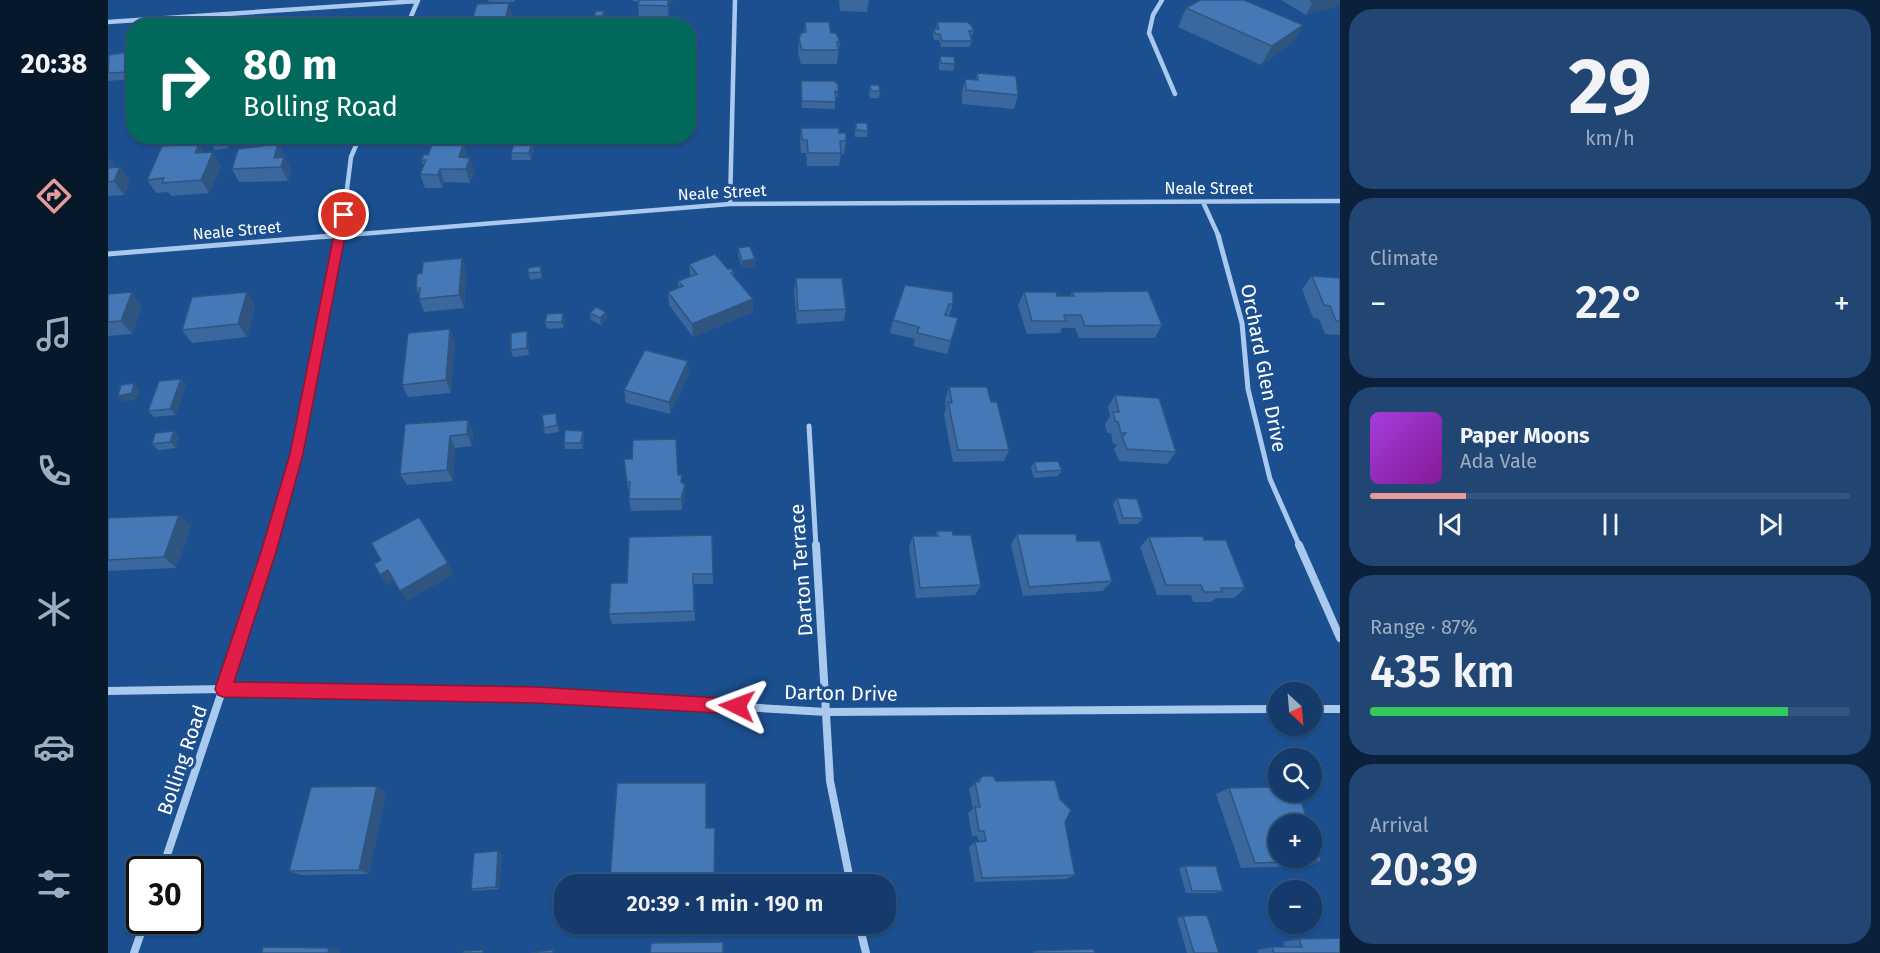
<!DOCTYPE html>
<meta charset="utf-8">
<style>
:root{--surface:#143b6b;--page:#214673;--text:#f1f3f6;--muted:#9dadc1;--line:#33557e;--accent:#e69b98}
body{margin:0;font-family:"Fira Sans",sans-serif;background:var(--page);color:var(--text);height:100vh;display:flex;flex-direction:column;font-size:22px;white-space:nowrap}
*{box-sizing:border-box;margin:0}
p{font-size:20px;color:var(--muted)}
.icon{flex:none;width:33px;height:33px;fill:none;stroke:currentColor;stroke-width:2;stroke-linecap:round;stroke-linejoin:round}
.map{position:relative;flex:1;overflow:hidden}
.drawer{display:flex;flex-direction:column;gap:9px;padding:9px;background:#0b203b;width:540px}
.drawer>*{flex:none}
.top-card{position:absolute;left:18px;top:18px;width:570px;height:126px;border-radius:24px;box-shadow:0 2px 4px #0004,0 0 0 2px var(--line);background:#00695c;color:#fff;overflow:hidden}
.needle{width:39px;rotate:154deg}
.tools{position:absolute;left:1160px;top:682px;display:grid;gap:12px}
.tools a{display:grid;place-items:center;width:54px;height:54px;border-radius:50%;background:var(--surface);box-shadow:0 2px 4px #0004,0 0 0 2px var(--line);font-size:30px}
.speed{position:absolute;left:18px;top:856px;display:flex;gap:12px;font-size:30px;font-weight:700;text-align:center}
.speed>*{display:grid;place-content:center;width:78px;height:78px;border-radius:50%;background:var(--surface);box-shadow:0 2px 4px #0004,0 0 0 2px var(--line);line-height:1}
.speed .limit{border:3px solid #111;border-radius:9px;background:#fff;color:#111}
.pin{position:absolute;display:grid;place-items:center;width:51px;height:51px;color:#fff;margin:-26px;border:3px solid #fff;border-radius:50%;box-shadow:0 2px 6px #0007}
.me{position:absolute;width:66px;margin:-33px;rotate:273deg;stroke-linejoin:round;filter:drop-shadow(0 0 4px #0008)}
.turn{display:flex;align-items:center;gap:21px;height:126px;padding:0 18px;font-size:27px}
.turn .icon{width:78px;height:78px;stroke-width:2.5}
.turn b{display:block;font-size:42px;line-height:51px}
.big{font-size:45px;font-weight:600;line-height:1.1}
.drawer .widget{flex:1;display:flex;flex-direction:column;justify-content:center;gap:9px;min-width:0;padding:0 21px;border-radius:24px;background:var(--page)}
.drawer .dial{align-items:center;gap:0}
.dial b{font-size:78px;line-height:1}
.song{display:flex;align-items:center;gap:18px}
.cover{width:72px;height:72px;border-radius:9px;background:linear-gradient(135deg,hsl(280 70% 55%),hsl(290 70% 35%))}
.played{height:6px;border-radius:3px;background:linear-gradient(90deg,var(--accent) 20%,var(--line) 20%)}
.keys{display:flex;justify-content:space-around;direction:ltr}
.heat{display:flex;justify-content:space-between;align-items:center;font-size:33px;direction:ltr}
.charge{height:9px;border-radius:4px;background:linear-gradient(90deg,#34c759 87%,var(--line) 0)}
.trip{position:absolute;left:446px;top:874px;width:342px;height:60px;border-radius:24px;background:var(--surface);box-shadow:0 2px 4px #0004,0 0 0 2px var(--line);font-weight:600;line-height:60px;text-align:center}
main{display:flex;flex:1;min-height:0}
.dock{display:flex;flex-direction:column;width:108px;justify-content:space-around;align-items:center;background:#08182b;color:var(--muted)}
.dock .icon{width:42px;height:42px}
.dock .active{color:var(--accent)}
.dock b{font-size:27px;color:var(--text)}
.map>svg:first-child{display:block}
</style>
<main>
<nav class="dock">
<b>20:38</b>
<svg class="icon active" aria-label="directions" viewBox="0 0 24 24"><path d="M12 3l9 9-9 9-9-9zM9 14v-3h6M13 9l2 2-2 2"/></svg>
<svg class="icon" aria-label="music" viewBox="0 0 24 24"><path d="M9 18V5l10-2v13"/><circle cx="6" cy="18" r="3"/><circle cx="16" cy="16" r="3"/></svg>
<svg class="icon" aria-label="phone" viewBox="0 0 24 24"><path d="M5 4h4l2 5-3 2q2 4 5 5l2-3 5 2v4C11 20 4 13 5 4z"/></svg>
<svg class="icon" aria-label="climate" viewBox="0 0 24 24"><path d="M12 3v18M4 7l16 10M4 17L20 7"/></svg>
<svg class="icon" aria-label="car" viewBox="0 0 24 24"><path d="M5 17H2v-5l4-1 3-4h7l3 4 3 1v5h-3M9 17h6M6 11h13"/><circle cx="7" cy="17" r="2"/><circle cx="17" cy="17" r="2"/></svg>
<svg class="icon" aria-label="filters" viewBox="0 0 24 24"><path d="M4 7h16M4 17h16"/><circle cx="9" cy="7" r="2"/><circle cx="15" cy="17" r="2"/></svg>
</nav>
<div class="map">
<svg width="1232" height="953" viewBox="0 0 1232 953">
<rect width="100%" height="100%" fill="#1b4f8f"/>
<g fill="none" stroke-linecap="round" stroke-linejoin="round">
<!-- minor-far2 -->
<path stroke="#a9c9ee" stroke-width="4.5" d="M1054,0L1045,15L1041,33L1067,94
M0,22L310,1
M299,26L310,0
M1095,202L1111,237
M622,204L627,0
M215,237L622,204L1232,201
M233,237L243,157L252,136"/>
<!-- minor-far1 -->
<path stroke="#a9c9ee" stroke-width="5" d="M1110,235L1134,323L1140,389L1162,479L1192,547
M0,254L234,235
M701,426L708,547
M163,547L189,454L233,235"/>
<!-- minor -->
<path stroke="#a9c9ee" stroke-width="8" d="M708,545L722,781L743,885
M1191,545L1232,638
M0,691L115,689L429,695L718,712L1170,709
M1203,709H1232
M54,870L163,545
M751,924L758,953
M26,953L37,921"/>
</g>
<!-- wall -->
<path fill="#3a679d" d="M380,0H407L406,2H381Z
M525,0H566L562,4L560,19L531,18L530,5V2L525,1Z
M731,0H761L759,12L732,11Z
M1173,0H1232L1198,15Z
M1078,8L1195,25L1184,43L1153,65L1070,27Z
M496,11L497,18L495,23L487,22L486,16Z
M697,22L723,33L732,42L729,64H693L690,52L691,39L696,32Z
M829,22L866,31L863,38L864,41L862,47H833L831,40H826L825,35L826,29H828Z
M26,51L25,79L0,81V56Z
M832,56L847,64L845,71L831,70V63Z
M869,73L910,95L906,109L854,104V92L857,79H868Z
M693,81L730,92L729,98H727V109L694,108Z
M762,85L772,91L771,98H762L761,92Z
M748,123L760,131L759,137H747V130Z
M693,128L731,133L738,141L736,154H733L731,166H699L698,153H693L692,141Z
M510,136H546L544,146L511,145Z
M123,137L120,148L107,150L103,143Z
M170,144L183,170L180,181L131,182L124,169Z
M355,145L359,157L362,158L366,171L362,183L336,182L334,188H317L312,174L316,166L313,160L320,155Z
M427,145L423,160H404L403,153Z
M96,153L113,165L101,193L63,196L60,192L48,193L39,180Z
M0,161L8,167H12L22,180L16,195L0,196Z
M630,248L647,259L646,266L634,268L630,255Z
M354,258L358,271L356,308L316,312L311,299V296L308,288L314,273Z
M581,264L620,269L626,272V277L645,299V312L585,337L561,305L560,292L570,288V281L582,276Z
M432,266L434,278L422,280L420,273Z
M1204,276L1232,278V335L1217,334L1211,319L1205,318L1194,289Z
M688,278L738,309L736,321L689,324L686,291Z
M797,285L845,304L841,316L843,341L839,354L805,346L807,339L782,333L785,320Z
M139,292L147,305L139,337L84,343L74,330Z
M916,292L949,296H962L964,292L1054,325L1047,338H971L967,328H954L952,333L919,334L910,305Z
M0,294L34,305L24,334L0,336Z
M482,313L499,318L493,325L483,320Z
M457,320L455,328L439,329L437,322Z
M342,329L347,342L343,393L300,397L294,385Z
M419,331L420,338L421,355L405,357L403,350Z
M581,373L562,414L518,403L516,390Z
M73,379L78,385L68,415L46,417L40,411Z
M841,387L883,402L901,450L896,461L845,462L836,415L838,408L837,400Z
M1007,395L1068,452L1059,464L1011,461L1006,449L1009,444H1005L1003,433H999L997,424L1002,416L1000,407Z
M448,413L451,432L437,434L436,428Z
M360,420L365,432L364,446L347,448L345,481L299,485L292,474Z
M66,431L71,437L68,448L50,450L44,444Z
M475,431L476,437L475,449H457L456,443Z
M568,439L570,475H574V483L577,485V496L574,510L523,511L521,499L522,493H521L519,482L524,459Z
M926,462L954,470L950,476L926,478L923,468Z
M1009,498L1035,518L1030,524H1011L1005,504Z
M71,515L83,526L68,568L0,571V518Z
M829,531L845,535L873,585L867,595L808,598L801,547L805,536H827Z
M909,534L969,541L1004,581L995,591L915,596L903,545Z
M604,535L605,584H586L587,621L504,624L501,614L519,583Z
M1041,537L1096,540L1137,588L1126,598H1108L1103,602H1085L1083,595H1049L1032,547Z
M874,776L888,781L957,822L967,875L958,879L867,882L861,847L867,842H871L869,836H864L860,813L865,809L861,789Z
M598,783V828H607V884H505L502,879Z
M1121,788L1213,861L1198,866L1133,868L1108,794Z
M278,792L261,874L193,875L181,871Z
M394,854L391,889L366,891L363,889Z
M1077,866L1115,891L1108,893H1078L1071,868Z
M1075,916L1111,953H1079L1069,918Z
M1191,939L1232,953H1150L1149,950L1164,947H1177L1175,942Z"/>
<!-- shaded-wall -->
<path fill="#305480" d="M560,0H566L562,4L560,19Z
M1214,0H1232V6L1198,15L1205,2Z
M401,3L404,16L402,26H396Z
M496,11L497,18L495,23L494,16Z
M1195,25L1184,43L1153,65L1164,46Z
M26,64V78L25,79L21,72Z
M117,136L123,137L120,148L116,141Z
M425,138L427,145L423,160L421,153Z
M91,144L99,158L87,153Z
M170,144L183,170L180,181L173,167L166,158Z
M355,145L359,159L355,171L351,157Z
M105,152L113,165L101,193L93,180Z
M362,158L366,171L362,183L358,169Z
M3,160L11,171L12,167L22,180L16,195L6,181L0,168Z
M332,169L336,182L334,188L330,175Z
M354,258L358,271L356,308L351,295Z
M647,259L646,266L634,268V261Z
M24,292L34,305L24,334L13,321Z
M139,292L147,305L139,337L130,324Z
M645,299V312L585,337L584,324Z
M498,312L499,318L493,325L492,318Z
M455,313L457,320L455,328L454,322Z
M342,329L347,342L343,393L338,380Z
M419,331L420,338L421,355L419,348Z
M580,361L581,373L562,414L561,402Z
M73,379L78,385L68,415L62,409Z
M26,383L32,390L29,399L16,402L10,396Z
M360,420L365,432L364,446L359,434Z
M66,431L71,437L68,448L62,442Z
M475,431L476,437L475,449L473,443Z
M342,436L347,448L345,481L339,470Z
M577,485V496L574,510L573,499Z
M71,515L83,526L68,568L56,557Z
M340,563L346,574L299,601L292,591Z
M280,570L287,581L279,585L272,575Z
M269,786L278,792L261,874L251,870Z
M390,851L394,854L391,889L388,887Z
M221,948L233,950L232,953H220Z"/>
<!-- building -->
<path fill="#4478b7" stroke="#305480" stroke-width="1.5" d="M531,0H560V6L530,5Z
M1092,0H1136L1195,25L1164,46L1078,8Z
M1201,0H1214L1205,2Z
M401,3L396,26H362L369,4Z
M488,11H496L494,16H486Z
M530,22H561V26H528Z
M697,22H721L723,33H728L732,42H729L730,50H694L691,39L693,33L698,32Z
M829,22H859L863,25L866,31H861L864,41H834L832,34H827L826,29H831Z
M471,24H484L483,26H471Z
M26,51V64L21,72L0,73L1,55Z
M832,56L846,57L847,64L833,63Z
M869,73L908,76L910,95L858,90L857,79L870,80Z
M693,81H726L730,84V92L727,91L728,102L694,101Z
M762,85H771L772,91H763Z
M748,123H759L760,131L748,130Z
M693,128H731V133H738V141H732L733,153H700L699,140H694Z
M105,136H117L116,141L103,143Z
M408,138H425L421,153H403Z
M91,144L87,153L105,152L93,180L54,183L56,178L39,180L54,146Z
M170,144L166,158L176,157L173,167L124,169L130,149Z
M324,145H355L351,157L362,158L358,169H332L330,175L312,174L318,160H313L316,154L320,155Z
M3,160L0,168L12,167L6,181L0,182V161Z
M642,246L647,259L634,261L630,248Z
M607,254L620,269L622,268L626,272L623,273L645,299L584,324L560,292L575,286L570,281L589,274L581,264Z
M354,258L351,295L311,299L312,288H308L309,274L314,273L315,262Z
M432,266L433,272L420,273V268Z
M1204,276L1232,278V321H1228L1222,306L1216,305Z
M688,278H734L738,309L690,311Z
M797,285L845,292V304H841L837,315L850,318L843,341L809,333L811,327L785,320Z
M1040,291L1054,325L977,326L973,315H956L958,321H924L916,292H948L949,296H966L964,292Z
M24,292L13,321L0,322V294Z
M139,292L130,324L74,330L84,297Z
M488,307L498,312L492,318L482,313Z
M455,313L454,322H437L439,314Z
M342,329L338,380L294,385L300,333Z
M419,331V348L403,350V333Z
M537,350L580,361L561,402L516,390Z
M73,379L62,409L40,411L51,381Z
M26,383L24,393L10,396L13,385Z
M841,387H879L883,402H889L901,450H850L840,402L844,403Z
M1007,395L1051,398L1068,452L1019,449L1014,437L1018,433H1013L1010,422L1007,421L1005,412H1011Z
M448,413L449,425L436,428L434,415Z
M360,420L359,434L342,436L339,470L292,474L297,424Z
M457,430L475,431L473,443H456Z
M66,431L62,442L44,444L47,433Z
M568,439L570,475H574L573,482L577,485L573,499H521L522,482H519L516,459H524L525,440Z
M950,461L954,470L929,472L926,462Z
M1009,498L1029,499L1035,518H1015Z
M71,515L56,557L0,560V518Z
M311,517L340,563L292,591L280,570L272,575L266,564L273,560L263,543Z
M829,531H844L845,535H863L873,585L812,588L805,536H830Z
M909,534H968L969,541H992L1004,581L921,587Z
M604,535L605,574H585L586,611L501,614L503,583H519L521,537Z
M1095,536L1096,540H1118L1137,588H1113L1114,592H1096L1093,585H1058L1041,537Z
M874,776H885L888,781L947,780L952,799L963,810L957,822L967,875L874,878L867,842L878,841L876,831H871L867,807H872L867,782H871Z
M509,783H598V828H607L606,880L502,879Z
M269,786L251,870L181,871L203,787Z
M1170,787V792H1190L1201,825H1170V858H1203V831L1213,861L1147,863L1121,788Z
M390,851L388,887L363,889L366,853Z
M1077,866H1108L1115,891H1084Z
M1099,915L1111,953H1086L1075,916Z
M1232,938V953H1166L1164,947H1194L1191,939Z
M615,942V953H542L543,943Z
M155,947L221,948L220,953H154Z
M986,949L987,953H925V951Z
M375,950V953H355V951Z
M445,950V953H424V952Z"/>
<!-- route -->
<path fill="#e11d48" stroke="#92132f" stroke-width="1.5" d="M236,212L241,215L195,454L168,552L126,682L429,687L629,699L635,701L638,706L635,712L629,714L429,703L115,697L110,695L107,689L153,552L182,454L230,215Z"/>
<g text-anchor="middle" stroke-width="6" stroke-linejoin="round" paint-order="stroke">
<!-- far-street labels -->
<g font-size="16" fill="#fff" stroke="#1b4f8f">
<text x="1101" y="194">Neale Street</text>
<text transform="translate(614 192) rotate(-3)" y="6">Neale Street</text>
<text transform="translate(129 230) rotate(-5)" y="6">Neale Street</text>
</g>
<!-- street labels -->
<g font-size="20" fill="#fff" stroke="#1b4f8f">
<text transform="translate(1156 368) rotate(79)" y="7">Orchard Glen Drive</text>
<text transform="translate(693 570) rotate(-94)" y="7">Darton Terrace</text>
<text transform="translate(733 693) rotate(1)" y="7">Darton Drive</text>
<text transform="translate(74 760) rotate(-71)" y="7">Bolling Road</text>
</g>
</g>
</svg>
<div class="tools">
<a><svg class="needle" viewBox="-14 -14 28 28"><path d="M0-13l5 13h-10z" fill="#e53935"/><path d="M0 13l5-13h-10z" fill="#9dadc1"/></svg></a>
<a><svg class="icon" aria-label="search" viewBox="0 0 24 24"><circle cx="10" cy="10" r="6"/><path d="M15 15l6 6"/></svg></a>
<a>+</a>
<a>−</a>
</div>
<div class="speed"><div class="limit">30</div></div>
<div class="pin" style="left:236px;top:215px;background:#d93025"><svg class="icon" aria-label="arrive" viewBox="0 0 24 24"><path d="M6 21V4h12l-3 4 3 4H6"/></svg></div>
<svg class="me" style="left:629px;top:706px" viewBox="-20 -20 40 40"><path d="M0-17L14 15 0 8-14 15z" fill="#e11d48" stroke="#fff" stroke-width="4"/></svg>
<div class="trip">20:39 · 1 min · 190 m</div>
<div class="top-card">
<div class="turn"><svg class="icon" aria-label="right" viewBox="0 0 24 24"><path d="M7 20v-9h11M14 6l5 5-5 5"/></svg><div><b>80 m</b>Bolling Road</div></div>
</div>
</div>
<section class="drawer">
<div class="widget dial"><b>29</b><p>km/h</p></div>
<div class="widget"><p>Climate</p>
<div class="heat"><a>−</a><b class="big">22°</b><a>+</a></div>
</div>
<div class="widget">
<div class="song"><i class="cover"></i><div><b>Paper Moons</b><p>Ada Vale</p></div></div>
<div class="played"></div>
<div class="keys"><svg class="icon" aria-label="previous" viewBox="0 0 24 24"><path d="M18 5L8 12l10 7zM5 5v14"/></svg><svg class="icon" aria-label="pause" viewBox="0 0 24 24"><path d="M8 5v14M16 5v14"/></svg><svg class="icon" aria-label="next" viewBox="0 0 24 24"><path d="M6 5l10 7-10 7zM19 5v14"/></svg></div>
</div>
<div class="widget"><p>Range · 87%</p><b class="big">435 km</b><div class="charge"></div></div>
<div class="widget"><p>Arrival</p><b class="big">20:39</b></div>
</section>
</main>
